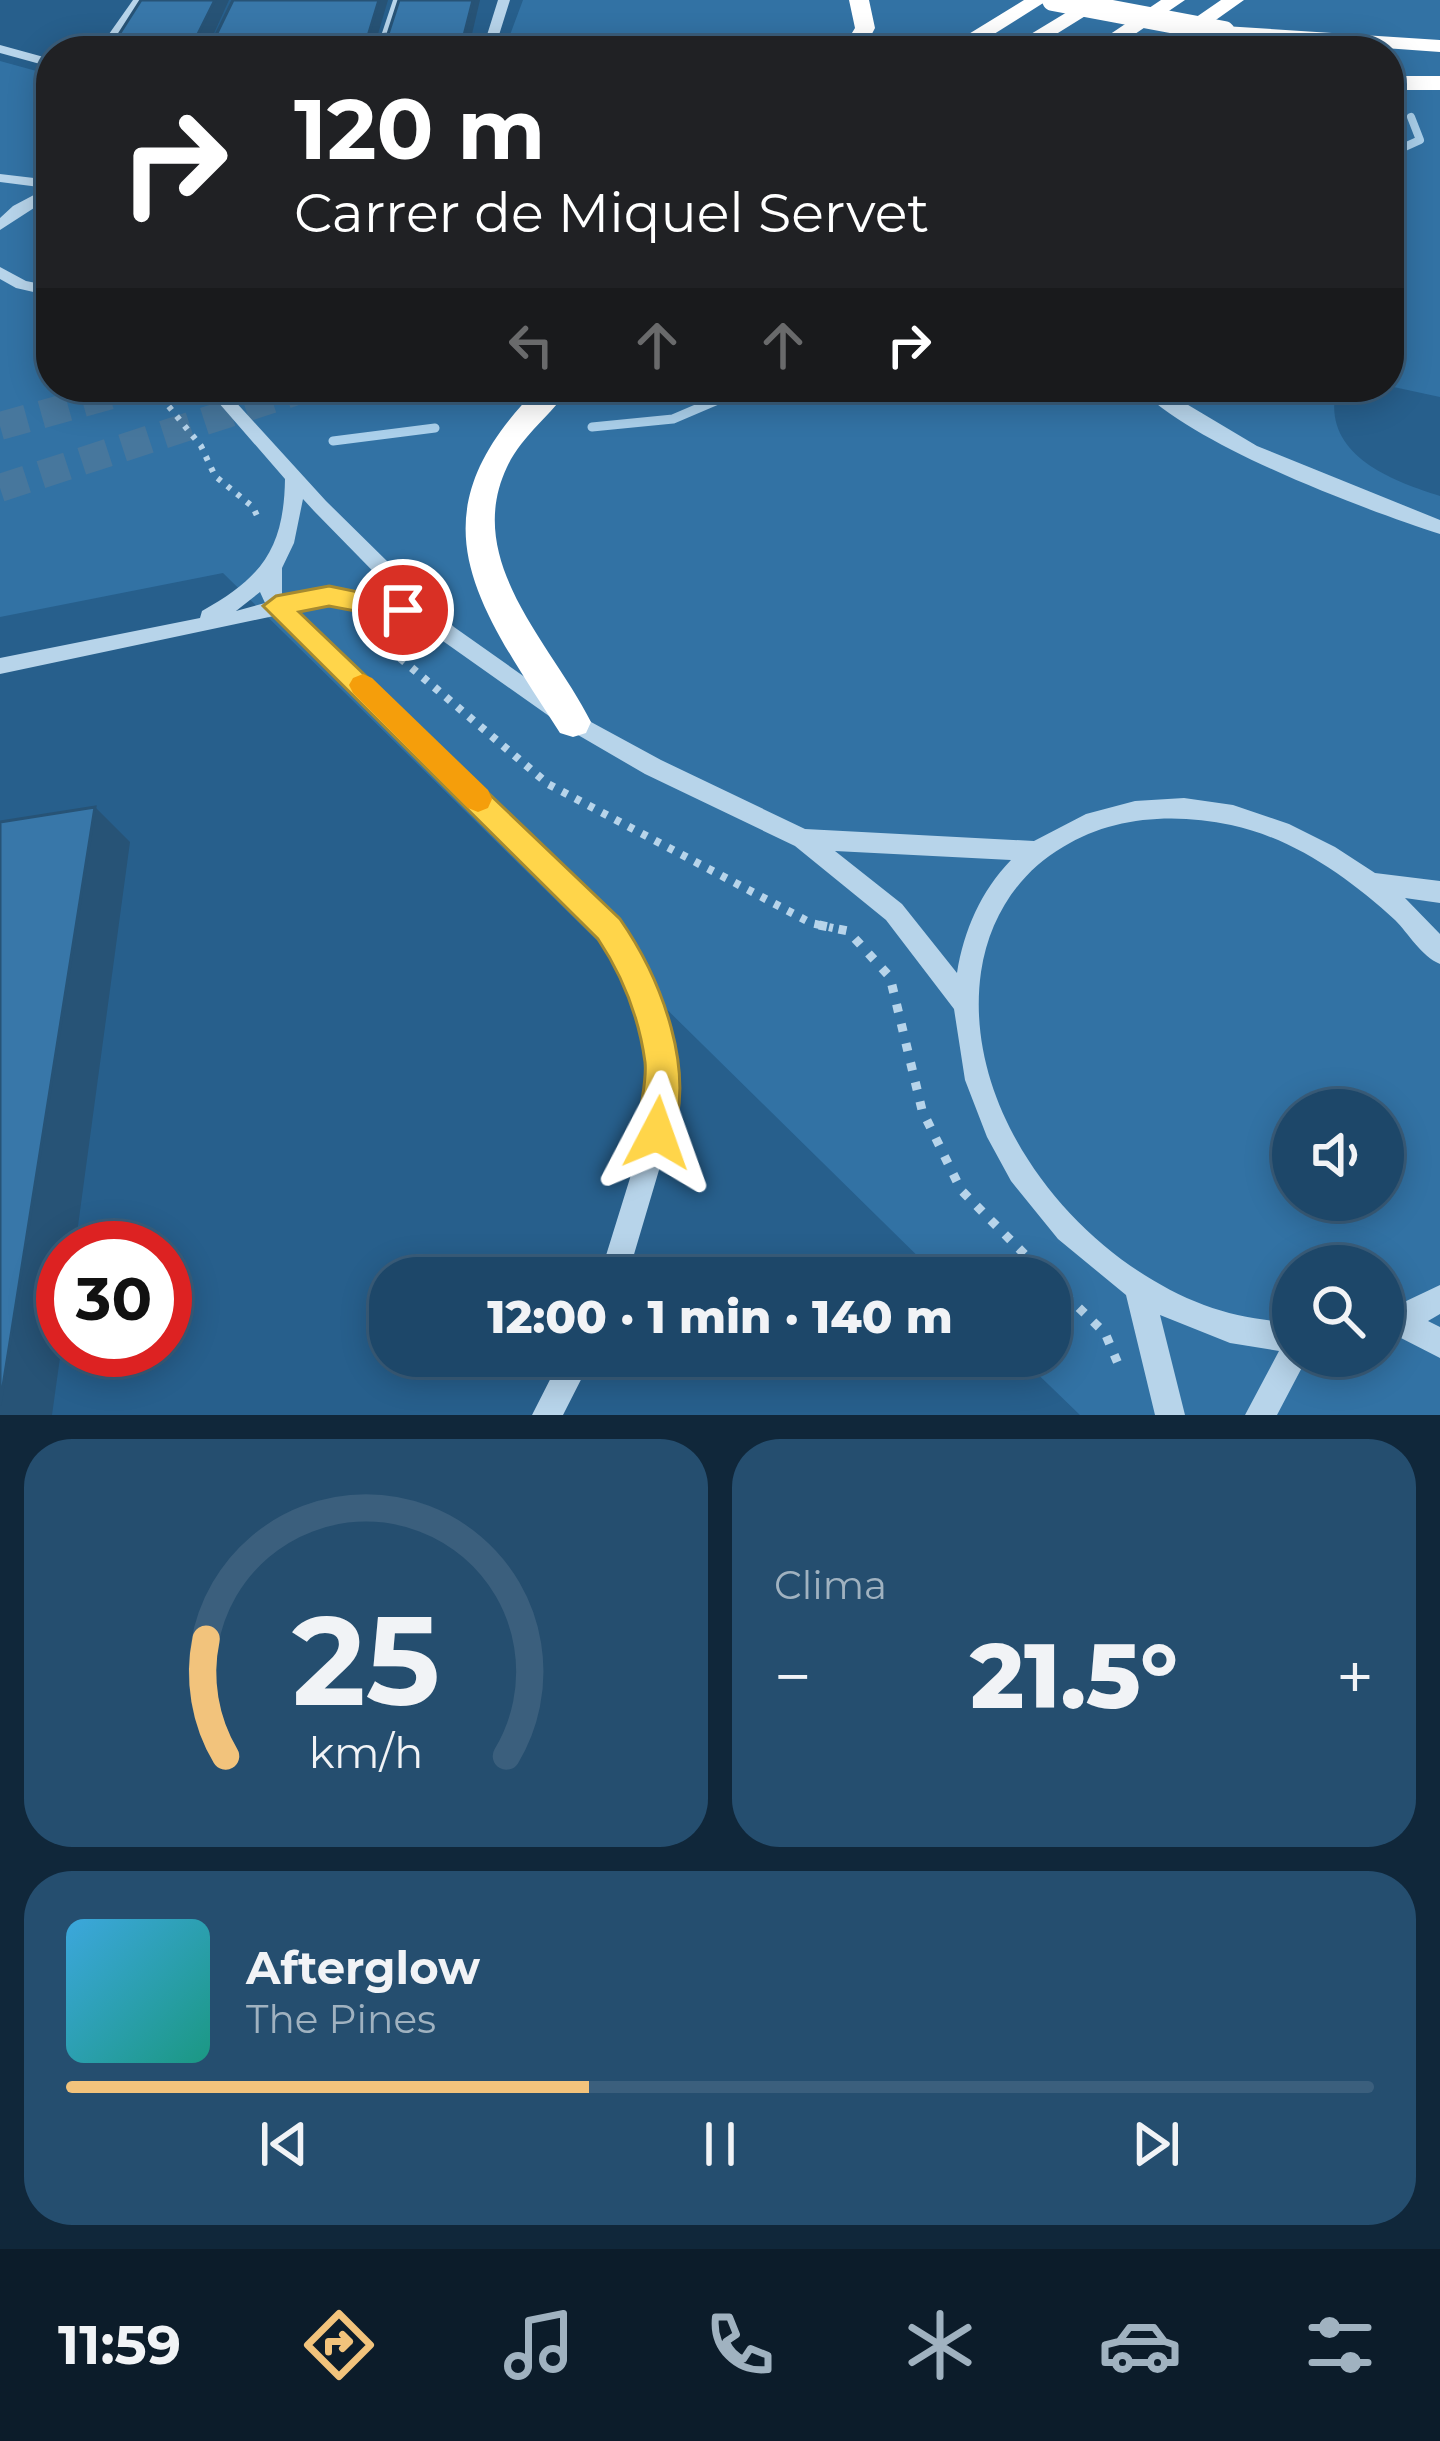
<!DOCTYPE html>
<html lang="es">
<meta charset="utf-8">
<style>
:root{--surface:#1d4769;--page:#254e6f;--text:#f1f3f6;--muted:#a0b2c0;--line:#3b5f7d;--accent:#f2c37c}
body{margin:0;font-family:Montserrat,sans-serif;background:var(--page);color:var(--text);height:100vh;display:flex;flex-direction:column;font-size:45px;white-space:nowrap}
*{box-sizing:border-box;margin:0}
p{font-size:39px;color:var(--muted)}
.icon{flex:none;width:66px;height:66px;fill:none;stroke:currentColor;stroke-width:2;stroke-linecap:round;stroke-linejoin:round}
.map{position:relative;height:1415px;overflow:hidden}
.drawer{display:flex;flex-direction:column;gap:24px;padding:24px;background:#10273a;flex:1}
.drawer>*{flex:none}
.banner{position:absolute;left:36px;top:36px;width:1368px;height:366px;border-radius:48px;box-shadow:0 6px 30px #0003,0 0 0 3px var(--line);background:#202124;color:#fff;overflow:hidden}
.buttons{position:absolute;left:1272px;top:1089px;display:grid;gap:24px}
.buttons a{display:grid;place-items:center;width:132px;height:132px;border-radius:50%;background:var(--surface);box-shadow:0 6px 30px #0003,0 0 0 3px var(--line);font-size:60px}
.speed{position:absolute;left:36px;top:1221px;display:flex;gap:24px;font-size:60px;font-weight:700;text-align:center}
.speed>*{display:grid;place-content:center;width:156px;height:156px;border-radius:50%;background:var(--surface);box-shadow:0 6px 30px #0003,0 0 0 3px var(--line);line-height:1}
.speed .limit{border:18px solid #d22;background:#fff;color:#111}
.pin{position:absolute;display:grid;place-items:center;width:102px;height:102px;color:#fff;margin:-51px;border:6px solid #fff;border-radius:50%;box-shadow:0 3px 12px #0007}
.me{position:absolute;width:132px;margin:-66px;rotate:4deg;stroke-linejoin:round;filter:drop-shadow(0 0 9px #0008)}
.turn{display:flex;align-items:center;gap:42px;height:252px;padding:0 60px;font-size:54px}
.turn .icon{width:156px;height:156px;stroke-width:2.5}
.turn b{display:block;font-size:84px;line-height:102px}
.lanes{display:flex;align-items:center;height:114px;padding:0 60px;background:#0003;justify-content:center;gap:60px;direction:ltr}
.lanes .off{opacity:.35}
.big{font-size:90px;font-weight:800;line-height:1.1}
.drawer .tile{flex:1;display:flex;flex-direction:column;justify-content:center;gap:18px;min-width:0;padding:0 42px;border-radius:48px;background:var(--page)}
.drawer .dial{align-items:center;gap:0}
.dial svg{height:312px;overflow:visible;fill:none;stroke:var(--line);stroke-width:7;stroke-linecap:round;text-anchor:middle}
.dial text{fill:var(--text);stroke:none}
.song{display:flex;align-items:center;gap:36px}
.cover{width:144px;height:144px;border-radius:18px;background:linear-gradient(135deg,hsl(200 70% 55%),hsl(170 70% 35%))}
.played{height:12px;border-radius:6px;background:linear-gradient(90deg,var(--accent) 40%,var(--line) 40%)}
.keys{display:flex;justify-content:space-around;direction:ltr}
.heat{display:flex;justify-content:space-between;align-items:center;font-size:66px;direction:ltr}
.drawer .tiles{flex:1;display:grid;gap:24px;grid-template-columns:1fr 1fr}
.tile:last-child{grid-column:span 2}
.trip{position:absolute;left:369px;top:1257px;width:702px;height:120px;border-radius:48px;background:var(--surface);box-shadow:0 6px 30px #0003,0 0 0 3px var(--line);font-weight:800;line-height:120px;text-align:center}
.menu{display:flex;height:192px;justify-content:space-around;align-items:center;background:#0c1c2a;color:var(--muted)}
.menu .icon{width:84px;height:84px}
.menu .selected{color:var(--accent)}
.menu b{font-size:54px;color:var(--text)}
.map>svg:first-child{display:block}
</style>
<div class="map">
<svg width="1440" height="1415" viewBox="0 0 1440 1415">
<rect width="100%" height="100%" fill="#275f8c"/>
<!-- green -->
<path fill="#3272a4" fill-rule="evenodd" d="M523,0H1440V397L1389,386V51H504Z
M0,61L51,75V387H1347L1335,396C1326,456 1392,481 1440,496V1415H1080L1019,1356H1050V1278H940L223,573L0,617ZM1293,1110H1383V1200H1293ZM1293,1266H1383V1356H1293Z"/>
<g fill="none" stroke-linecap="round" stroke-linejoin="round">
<!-- stream-far1 -->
<path stroke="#abd0eb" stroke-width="8" d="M1389,154L1420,140L1411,117"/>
<!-- stream -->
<path stroke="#abd0eb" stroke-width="9" d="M592,427L673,419L748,387
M333,441L435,428"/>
<!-- highway-tunnel -->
<path stroke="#47779d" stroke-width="28" stroke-dasharray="28 15" stroke-linecap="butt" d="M0,426L140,387
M0,488L294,392"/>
<!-- path-far2 -->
<path stroke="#b7d4ea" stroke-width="6" stroke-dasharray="4.5 8" stroke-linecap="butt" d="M153,387L201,446L215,476L253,507L259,520"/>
<!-- path-far1 -->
<path stroke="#b7d4ea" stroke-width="8" stroke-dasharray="6 9" stroke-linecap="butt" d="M366,629L548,784L811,923L833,928"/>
<!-- path -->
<path stroke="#b7d4ea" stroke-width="9" stroke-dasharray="8 12" stroke-linecap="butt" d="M819,925L848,931L890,977L922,1110L961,1190L1048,1278
M1050,1280L1105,1333L1119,1366"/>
<!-- minor -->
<path fill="#b7d4ea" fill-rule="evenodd" d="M133,0H145L109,51H97Z
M393,0H405L388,51H376Z
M498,0H510L494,51H482Z
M0,45L51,59V67L0,53Z
M0,174L51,180V197L0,230V218L13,206L47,188L0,182Z
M0,267L26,281L51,286V296L16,288L0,279Z
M205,387H222L326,501L454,627L580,716L661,760L805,829L1034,841L1086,814L1135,801L1184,798L1233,805L1289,824L1335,847L1375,873L1440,881V903L1405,898L1440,934V964C1421,956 1409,934 1395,920C1349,878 1293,838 1231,825C1175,813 1113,816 1063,847C1017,874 989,919 981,972C961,1113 1077,1257 1204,1305C1233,1316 1262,1320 1293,1323V1356H1308L1277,1415H1245L1279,1351L1230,1343L1160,1315L1185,1415H1155L1126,1295L1058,1239L1011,1181L987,1137L965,1080L954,1009L886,920L795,846L645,774L566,728L440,639L425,623L348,604L309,605L293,610L592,894L644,960L675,1064L670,1133L627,1278H599L644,1133L649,1064L624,974L576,910L274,616L0,674V658L200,618L202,611C262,578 284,548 285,479ZM303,499L314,511L405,604C358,591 330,583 282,598V568L294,543ZM260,592L265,603L236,611ZM835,851L1011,860C981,891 964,930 957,973L902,904Z
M1138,387H1158L1257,446L1440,520V534C1360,508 1194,446 1138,387Z
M1440,1285V1314L1428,1321L1440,1327V1358L1397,1336L1383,1343V1312Z
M562,1356H593L563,1415H532Z"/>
<!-- highway -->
<path fill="#fff" fill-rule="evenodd" d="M849,0H869L875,28L863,51H841L855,28Z
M1024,0H1048L967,51H941Z
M1087,0H1111L1029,51H1003Z
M1161,0H1185L1110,51H1085Z
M1221,0H1244L1172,51H1147Z
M1224,26L1440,40V52L1217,36L1214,32Z
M1389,76H1440V90H1389Z
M283,387H321C314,399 297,402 284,399Z
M539,387H570C551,416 522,435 507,467C462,562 553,645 591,722L586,733L573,737L560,733C476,602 408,517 539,387Z"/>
<!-- highway-bridge -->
<path stroke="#fff" stroke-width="22" d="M1053,0L1224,32"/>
</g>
<!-- shaded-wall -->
<path fill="#275376" d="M215,0H229L206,51L197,36Z
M379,0H388L373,51L368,36Z
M473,0H480L468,51H460Z
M95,807L130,842L75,1248H63V1336L52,1415H0V1405Z"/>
<!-- building -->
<path fill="#3877a9" stroke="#275376" stroke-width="3" d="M141,0H215L197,36L216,35L233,0H379L368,36L388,34L399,0H473L460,51H130L111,47Z
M95,807L0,1405V822Z"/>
<!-- route -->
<path fill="#ffd54a" stroke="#a68a30" stroke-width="3" d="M329,586L412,603L416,610L412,617L403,620L329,606L299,612L620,919C661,978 699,1074 669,1145L657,1150L644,1145C633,1118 648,1089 645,1062C639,1018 622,975 598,939L263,606L276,596Z"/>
<!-- slow -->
<path fill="#f59e0b" d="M363,674L372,678L488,790L492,799L488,808L478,812L468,808L353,693L349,685L353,678Z"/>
</svg>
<div class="buttons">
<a><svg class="icon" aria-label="sound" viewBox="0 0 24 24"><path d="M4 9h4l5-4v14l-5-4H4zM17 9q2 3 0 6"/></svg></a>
<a><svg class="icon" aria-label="search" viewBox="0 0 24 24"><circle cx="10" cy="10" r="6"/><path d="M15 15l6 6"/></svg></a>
</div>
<div class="speed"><div class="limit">30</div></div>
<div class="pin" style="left:403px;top:610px;background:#d93025"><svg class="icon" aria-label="arrive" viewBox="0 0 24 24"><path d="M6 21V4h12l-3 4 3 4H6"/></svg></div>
<svg class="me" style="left:657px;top:1133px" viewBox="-20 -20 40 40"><path d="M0-17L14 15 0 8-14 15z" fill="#ffd54a" stroke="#fff" stroke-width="4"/></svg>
<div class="trip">12:00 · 1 min · 140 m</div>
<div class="banner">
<div class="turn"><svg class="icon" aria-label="right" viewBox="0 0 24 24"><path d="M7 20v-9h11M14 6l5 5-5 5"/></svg><div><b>120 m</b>Carrer de Miquel Servet</div></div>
<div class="lanes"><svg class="icon off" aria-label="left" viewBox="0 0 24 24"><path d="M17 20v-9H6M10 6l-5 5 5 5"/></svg><svg class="icon off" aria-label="ahead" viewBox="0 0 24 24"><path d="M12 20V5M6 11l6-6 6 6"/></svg><svg class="icon off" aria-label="ahead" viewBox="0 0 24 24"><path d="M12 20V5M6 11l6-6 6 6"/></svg><svg class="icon" aria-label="right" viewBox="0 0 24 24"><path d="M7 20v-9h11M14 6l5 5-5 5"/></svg></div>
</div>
</div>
<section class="drawer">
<div class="tiles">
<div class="tile dial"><svg viewBox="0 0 100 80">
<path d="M14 69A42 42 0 1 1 86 69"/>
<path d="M14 69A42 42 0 0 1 9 39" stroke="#f2c37c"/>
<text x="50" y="56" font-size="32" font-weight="700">25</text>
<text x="50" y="72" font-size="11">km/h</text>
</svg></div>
<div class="tile"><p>Clima</p>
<div class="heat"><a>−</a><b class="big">21.5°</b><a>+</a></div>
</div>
<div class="tile">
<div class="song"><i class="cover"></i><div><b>Afterglow</b><p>The Pines</p></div></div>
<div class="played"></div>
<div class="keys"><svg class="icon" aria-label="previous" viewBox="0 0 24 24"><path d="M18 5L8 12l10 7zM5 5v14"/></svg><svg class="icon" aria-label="pause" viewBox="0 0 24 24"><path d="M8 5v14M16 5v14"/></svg><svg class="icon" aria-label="next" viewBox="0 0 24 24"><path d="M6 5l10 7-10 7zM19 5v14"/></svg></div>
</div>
</div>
</section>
<nav class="menu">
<b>11:59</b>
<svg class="icon selected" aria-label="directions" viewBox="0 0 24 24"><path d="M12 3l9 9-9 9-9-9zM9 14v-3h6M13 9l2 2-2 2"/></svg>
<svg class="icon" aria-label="music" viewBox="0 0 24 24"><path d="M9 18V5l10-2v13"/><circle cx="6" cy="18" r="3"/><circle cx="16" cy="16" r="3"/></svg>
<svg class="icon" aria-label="phone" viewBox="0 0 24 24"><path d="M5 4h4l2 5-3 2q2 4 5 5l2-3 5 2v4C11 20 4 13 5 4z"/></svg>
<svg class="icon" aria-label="climate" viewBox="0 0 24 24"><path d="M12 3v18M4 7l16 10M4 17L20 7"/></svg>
<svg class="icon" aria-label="car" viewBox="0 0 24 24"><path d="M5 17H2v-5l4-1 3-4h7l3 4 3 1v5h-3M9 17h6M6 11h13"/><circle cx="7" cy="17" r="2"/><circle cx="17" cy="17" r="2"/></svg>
<svg class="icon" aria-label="filters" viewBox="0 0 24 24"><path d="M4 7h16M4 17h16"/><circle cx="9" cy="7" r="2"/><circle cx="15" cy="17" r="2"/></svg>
</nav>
